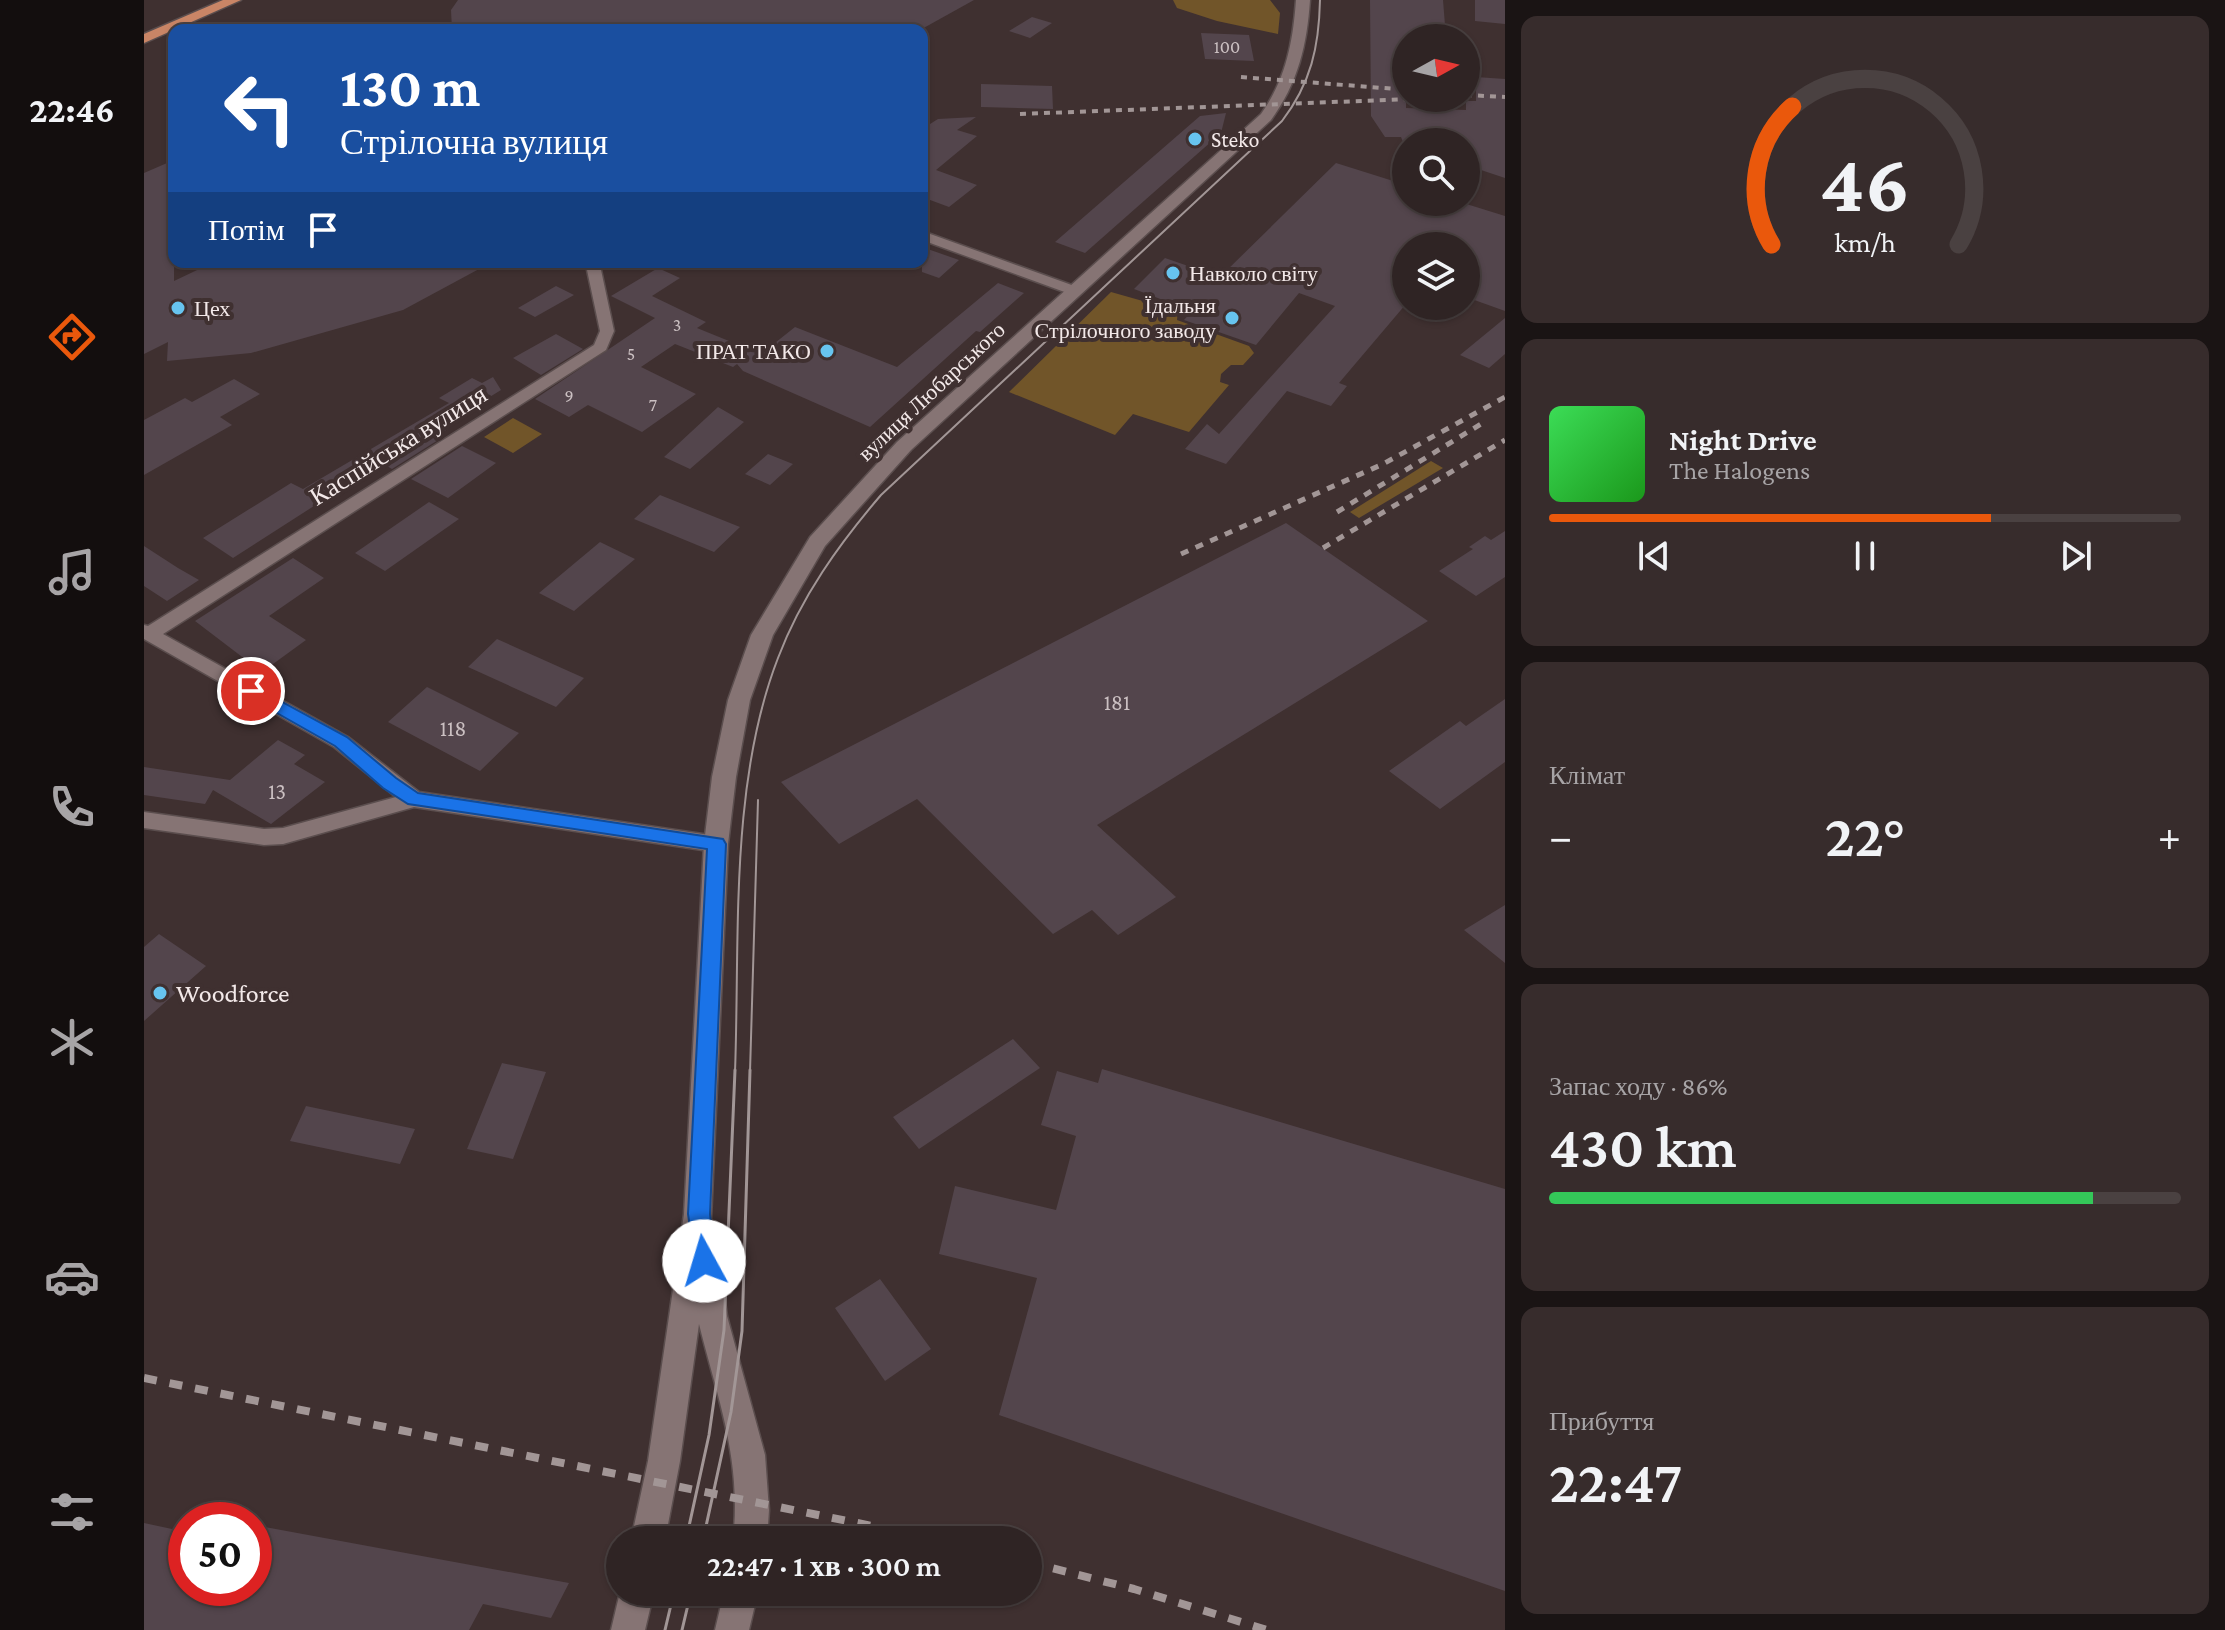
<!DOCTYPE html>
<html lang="uk">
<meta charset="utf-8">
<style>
:root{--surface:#2f2424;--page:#372c2c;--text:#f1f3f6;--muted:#a7a4a6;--line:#4a4141;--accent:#ea580c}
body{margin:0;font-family:"Crimson Pro",serif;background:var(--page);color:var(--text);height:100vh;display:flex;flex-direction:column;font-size:30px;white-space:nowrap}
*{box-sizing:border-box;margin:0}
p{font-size:26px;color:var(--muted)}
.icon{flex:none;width:44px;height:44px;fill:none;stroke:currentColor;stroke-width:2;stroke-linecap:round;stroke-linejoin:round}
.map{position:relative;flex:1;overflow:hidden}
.details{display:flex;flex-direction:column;gap:16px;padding:16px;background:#1a1414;width:720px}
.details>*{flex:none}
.hud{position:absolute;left:24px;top:24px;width:760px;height:244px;border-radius:16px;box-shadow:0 2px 6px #0004,0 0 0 2px var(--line);background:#1a4fa0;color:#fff;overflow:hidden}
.needle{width:52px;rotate:82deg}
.fabs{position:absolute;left:1248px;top:24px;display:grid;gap:16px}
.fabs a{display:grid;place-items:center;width:88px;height:88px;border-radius:50%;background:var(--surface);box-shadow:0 2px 6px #0004,0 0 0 2px var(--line);font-size:40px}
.speed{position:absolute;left:24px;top:1502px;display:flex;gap:16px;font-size:40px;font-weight:700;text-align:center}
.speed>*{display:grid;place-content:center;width:104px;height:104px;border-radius:50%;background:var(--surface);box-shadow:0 2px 6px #0004,0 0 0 2px var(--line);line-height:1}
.speed .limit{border:12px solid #d22;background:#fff;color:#111}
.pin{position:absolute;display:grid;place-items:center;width:68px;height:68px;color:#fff;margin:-34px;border:4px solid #fff;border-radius:50%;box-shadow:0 2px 8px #0007}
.me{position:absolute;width:88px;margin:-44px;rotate:354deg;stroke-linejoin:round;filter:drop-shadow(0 0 6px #0008)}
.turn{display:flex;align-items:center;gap:28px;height:168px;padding:0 40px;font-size:36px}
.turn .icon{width:104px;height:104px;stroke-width:2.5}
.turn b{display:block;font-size:56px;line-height:68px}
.then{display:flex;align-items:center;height:76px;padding:0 40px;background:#0003;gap:16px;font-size:30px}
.big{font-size:60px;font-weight:600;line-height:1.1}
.details .card{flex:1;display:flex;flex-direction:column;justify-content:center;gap:12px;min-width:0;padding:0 28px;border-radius:16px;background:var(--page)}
.details .dial{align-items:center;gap:0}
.dial svg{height:208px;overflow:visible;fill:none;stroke:var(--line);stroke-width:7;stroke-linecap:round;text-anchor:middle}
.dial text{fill:var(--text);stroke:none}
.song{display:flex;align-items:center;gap:24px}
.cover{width:96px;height:96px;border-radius:12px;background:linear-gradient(135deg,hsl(130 70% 55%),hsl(120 70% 35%))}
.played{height:8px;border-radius:4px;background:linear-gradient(90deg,var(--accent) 70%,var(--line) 70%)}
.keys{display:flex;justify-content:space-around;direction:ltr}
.heat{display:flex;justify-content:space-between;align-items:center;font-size:44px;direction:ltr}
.charge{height:12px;border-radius:6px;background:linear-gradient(90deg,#34c759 86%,var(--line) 0)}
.trip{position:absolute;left:462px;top:1526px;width:436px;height:80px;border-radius:40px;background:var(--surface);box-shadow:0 2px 6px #0004,0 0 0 2px var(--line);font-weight:600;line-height:80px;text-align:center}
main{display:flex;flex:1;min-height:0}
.dock{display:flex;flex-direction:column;width:144px;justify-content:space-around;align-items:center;background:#130e0e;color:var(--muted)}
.dock .icon{width:56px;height:56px}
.dock .on{color:var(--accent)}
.dock b{font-size:36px;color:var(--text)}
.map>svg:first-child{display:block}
</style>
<main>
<nav class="dock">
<b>22:46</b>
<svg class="icon on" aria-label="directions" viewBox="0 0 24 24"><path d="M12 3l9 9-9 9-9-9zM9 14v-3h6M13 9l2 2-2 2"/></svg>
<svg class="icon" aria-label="music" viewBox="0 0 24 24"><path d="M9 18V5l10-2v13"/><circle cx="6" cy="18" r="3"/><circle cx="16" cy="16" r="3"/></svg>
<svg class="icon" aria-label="phone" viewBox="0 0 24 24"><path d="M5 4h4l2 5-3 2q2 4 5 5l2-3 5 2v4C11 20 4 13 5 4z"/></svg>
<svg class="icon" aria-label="climate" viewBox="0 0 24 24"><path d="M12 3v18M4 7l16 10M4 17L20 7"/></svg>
<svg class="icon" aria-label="car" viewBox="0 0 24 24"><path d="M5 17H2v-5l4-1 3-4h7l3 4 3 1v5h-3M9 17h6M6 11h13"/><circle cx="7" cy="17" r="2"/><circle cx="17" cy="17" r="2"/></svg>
<svg class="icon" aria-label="filters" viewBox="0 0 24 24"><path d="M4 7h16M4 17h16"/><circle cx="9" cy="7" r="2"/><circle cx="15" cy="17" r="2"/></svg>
</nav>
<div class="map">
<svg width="1361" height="1630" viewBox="0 0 1361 1630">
<rect width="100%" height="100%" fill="#3f3030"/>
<!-- green -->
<path fill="#715529" d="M1029,0H1126L1136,13L1134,34L1073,21L1033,8Z
M967,292L1034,311L1033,320L1105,346L1110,353L1099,365H1087L1077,374L1076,382L1085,385L1045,432L989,414L971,435L865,392Z
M369,418L398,434L369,453L340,437Z
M1287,461L1299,468L1215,518L1206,512Z"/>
<!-- building -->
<path fill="#53454c" d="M314,0H830L776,30H308L307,10Z
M1226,0H1299L1302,38H1262V108L1322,110V101H1332V77L1361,79V178L1334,169L1322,182V141L1259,142L1257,137H1241L1227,116Z
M1331,0H1361V24L1331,21Z
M888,17L908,23L886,38L865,31Z
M1057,33L1105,35L1110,61L1061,59Z
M837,84L908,86L909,109L837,107Z
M1082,113L1077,133L941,253L911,242L1056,116Z
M832,117L813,130L833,136L792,170L833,185L805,207L778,197V122L786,124L794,119Z
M30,160V281L70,262H348L259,310L107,353L23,361L24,342L0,354V173Z
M1192,163L1262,185V202H1316L1361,216V311L1322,297V246H1262V304L1195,383L1203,386L1187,406L1143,391L1082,464L1041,449L1063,424L1075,434L1191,306L1155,293L1112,345L1040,320L1048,311L990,289L1021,258L1076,277Z
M778,247L815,260L795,278L778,272Z
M514,268L536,278L508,296L562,322L553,328L617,354L651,327L753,367L854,283L880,293L836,332L832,331L726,427L599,371L593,364L589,367L531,344L497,367L552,394L498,432L444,405L425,417L391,399L511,318L467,296Z
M412,286L430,295L391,317L374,308Z
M1361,318V354L1345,368L1316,355Z
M412,334L439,349L397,375L369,358Z
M349,377L357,390L299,426L304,429L295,434L299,437L248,469L243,466L215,483L212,479L89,558L59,538L147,483L159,489L305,403L295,398L328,378L338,383Z
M90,379L116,394L76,417L88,425L0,475V420L41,398L48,402Z
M574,407L600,422L546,469L520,457Z
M318,446L352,463L304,498L267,479Z
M624,454L649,464L626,485L601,474Z
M516,495L596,527L570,552L490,519Z
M285,502L315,519L241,571L211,553Z
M1142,523L1284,621L953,825L1032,897L974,935L948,910L909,934L773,799L695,844L637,782Z
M1361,531V577L1332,596L1295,571L1329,549L1325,547L1341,536L1347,540Z
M456,542L491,559L430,611L395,593Z
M0,546L34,568L55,580L23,601L0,586Z
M149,558L180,578L125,616L162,640L118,672L51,621Z
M353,639L440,678L412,707L324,667Z
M283,687L375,733L336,771L244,722Z
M1361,699V762L1296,809L1245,771L1316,721L1322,726Z
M134,740L161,755L150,764L181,782L127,824L69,790L61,804L0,795V767L86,780Z
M1361,905V963L1320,930Z
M15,934L62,966L0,1021V947Z
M869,1039L896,1068L775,1149L749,1117Z
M358,1063L402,1072L369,1159L323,1149Z
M958,1069L1361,1189V1591L855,1415L893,1278L795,1254L811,1186L912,1210L932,1136L897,1125L913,1071L954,1083Z
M162,1106L271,1129L256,1164L146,1141Z
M736,1279L787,1349L741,1381L691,1308Z
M0,1523L42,1532V1588H110V1525L425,1583L407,1618L339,1604L325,1630H0Z"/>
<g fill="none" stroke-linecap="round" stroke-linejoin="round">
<!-- street casing -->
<g stroke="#5b4e4e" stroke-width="3">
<path id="street" d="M778,231L936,288L938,291L931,295L926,294L778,240Z
M448,262H462L457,270L470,331L462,350L19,634L204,737L275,792L572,836L579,838L582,844L579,850L572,852L270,807L139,844L120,845L0,828V812L120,829L139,828L252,797L190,747L0,639V625L4,626L450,345L456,331L443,270Z"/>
</g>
<!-- secondary casing -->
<g stroke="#5b4e4e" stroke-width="3">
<path id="secondary" d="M1152,0H1166C1163,45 1154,83 1127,120L767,450L681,546L629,635L606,700L592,777L584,844L566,1241L574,1252L583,1316L621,1455L625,1510L623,1540H589C598,1460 574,1400 555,1324L536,1461L521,1540H487L504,1461L540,1214L560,844L568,777L584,700L607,635L666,537L753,442L1117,114C1142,79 1149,42 1152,0Z
M476,1592H510L501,1630H467Z
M580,1592H614L605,1630H571Z"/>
</g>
<!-- primary casing -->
<g stroke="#5b4e4e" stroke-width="3">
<path id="primary" d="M79,0H97L0,43V34Z"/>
</g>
<!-- street -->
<use href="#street" fill="#867474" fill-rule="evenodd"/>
<!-- secondary -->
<use href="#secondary" fill="#867474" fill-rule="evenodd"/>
<!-- primary -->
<use href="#primary" fill="#c98566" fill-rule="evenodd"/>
<!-- tram-far1 -->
<path stroke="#a29696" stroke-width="2" d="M591,1072C596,939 585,784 634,658C657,597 695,544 737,495L1138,121C1167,83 1175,47 1176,0
M606,1072L614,800"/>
<!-- tram -->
<path stroke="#a29696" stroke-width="3" d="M542,1540L565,1435L580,1330L591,1070
M559,1540L587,1412L598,1331L606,1070
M521,1630L530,1592
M538,1630L547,1592"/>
<!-- rail-far2 -->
<path stroke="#a29696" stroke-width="4" stroke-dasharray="6 6" stroke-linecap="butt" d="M1097,77L1252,89
M1322,95L1361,97
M876,114L1295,98"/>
<!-- rail-far1 -->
<path stroke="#a29696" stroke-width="5" stroke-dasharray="8 8" stroke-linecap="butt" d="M1193,512L1337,424
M1179,548L1361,440
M1037,554L1239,464L1361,397"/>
<!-- rail -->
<path stroke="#a29696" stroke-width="8" stroke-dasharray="13 13" stroke-linecap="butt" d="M0,1378L797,1540
M884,1562L990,1589L1123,1630"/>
</g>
<!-- route -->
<path fill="#1a73e8" stroke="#114b97" stroke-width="2" d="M107,685L203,737L252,778L274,793L579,839L582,844L566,1214L571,1261L568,1269L560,1272L552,1269L544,1214L563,849L264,804L239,788L191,746L101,695L99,691L101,687Z"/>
<!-- markers -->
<g fill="#67c4ef" stroke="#3f3030" stroke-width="3">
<circle cx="1051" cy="139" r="8"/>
<circle cx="1029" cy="273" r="8"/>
<circle cx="34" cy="308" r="8"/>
<circle cx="1088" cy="318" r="8"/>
<circle cx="683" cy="351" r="8"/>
<circle cx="16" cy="993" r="8"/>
</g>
<g text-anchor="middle" stroke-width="8" stroke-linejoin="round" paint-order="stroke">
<!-- far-number labels -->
<g font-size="18" fill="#cbc0c2">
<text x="1083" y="53">100</text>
<text x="533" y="331">3</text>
<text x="487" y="360">5</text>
<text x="425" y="402">9</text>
<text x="509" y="411">7</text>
</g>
<!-- far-poi labels -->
<g font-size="22" fill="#f3e9e9" stroke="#3f3030" text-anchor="start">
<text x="1067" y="147">Steko</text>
<text x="1045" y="281">Навколо світу</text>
<text x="1072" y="313" text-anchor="end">Їдальня<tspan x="1072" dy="25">Стрілочного заводу</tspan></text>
<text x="50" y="316">Цех</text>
<text x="667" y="359" text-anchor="end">ПРАТ ТАКО</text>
</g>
<!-- far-street labels -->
<g font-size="22" fill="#f3e9e9" stroke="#3f3030">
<text transform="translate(787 391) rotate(-43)" y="8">вулиця Любарського</text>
</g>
<!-- number labels -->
<g font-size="22" fill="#cbc0c2">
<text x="973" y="710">181</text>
<text x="309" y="736">118</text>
<text x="133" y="799">13</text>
</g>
<!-- street labels -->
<g font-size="26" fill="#f3e9e9" stroke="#3f3030">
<text transform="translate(254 445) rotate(-32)" y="9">Каспійська вулиця</text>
</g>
<!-- poi labels -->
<g font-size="26" fill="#f3e9e9" stroke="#3f3030" text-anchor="start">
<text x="32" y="1002">Woodforce</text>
</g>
</g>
</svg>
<div class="fabs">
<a><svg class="needle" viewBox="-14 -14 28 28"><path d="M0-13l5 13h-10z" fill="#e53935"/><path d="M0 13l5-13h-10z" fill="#a7a4a6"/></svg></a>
<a><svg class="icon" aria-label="search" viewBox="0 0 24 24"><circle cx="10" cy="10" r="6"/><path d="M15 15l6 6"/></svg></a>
<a><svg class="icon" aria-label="layers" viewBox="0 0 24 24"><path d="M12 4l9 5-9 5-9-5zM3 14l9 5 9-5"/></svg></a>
</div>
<div class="speed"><div class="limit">50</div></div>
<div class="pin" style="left:107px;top:691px;background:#d93025"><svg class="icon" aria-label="arrive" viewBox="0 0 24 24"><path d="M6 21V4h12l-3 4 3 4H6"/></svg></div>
<svg class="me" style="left:560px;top:1261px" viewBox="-20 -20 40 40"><circle r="19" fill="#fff"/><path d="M0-13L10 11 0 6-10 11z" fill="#1a73e8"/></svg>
<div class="trip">22:47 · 1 хв · 300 m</div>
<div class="hud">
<div class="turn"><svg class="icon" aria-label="left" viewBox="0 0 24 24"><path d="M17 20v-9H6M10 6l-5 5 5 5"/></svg><div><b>130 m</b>Стрілочна вулиця</div></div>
<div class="then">Потім<svg class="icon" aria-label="arrive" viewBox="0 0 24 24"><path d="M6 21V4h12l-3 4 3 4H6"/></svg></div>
</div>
</div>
<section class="details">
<div class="card dial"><svg viewBox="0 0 100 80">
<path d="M14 69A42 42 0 1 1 86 69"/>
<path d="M14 69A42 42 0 0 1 22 16" stroke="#ea580c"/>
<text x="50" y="56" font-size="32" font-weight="700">46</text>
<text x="50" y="72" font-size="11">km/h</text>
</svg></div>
<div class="card">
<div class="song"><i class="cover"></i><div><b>Night Drive</b><p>The Halogens</p></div></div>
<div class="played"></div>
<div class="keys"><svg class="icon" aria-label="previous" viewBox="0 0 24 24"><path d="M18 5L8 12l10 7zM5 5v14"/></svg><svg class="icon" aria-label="pause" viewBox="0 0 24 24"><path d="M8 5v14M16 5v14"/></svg><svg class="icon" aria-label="next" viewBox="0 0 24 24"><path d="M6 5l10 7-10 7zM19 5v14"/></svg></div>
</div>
<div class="card"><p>Клімат</p>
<div class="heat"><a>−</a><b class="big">22°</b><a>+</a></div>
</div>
<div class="card"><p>Запас ходу · 86%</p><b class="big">430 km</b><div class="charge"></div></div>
<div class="card"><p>Прибуття</p><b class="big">22:47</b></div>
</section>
</main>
